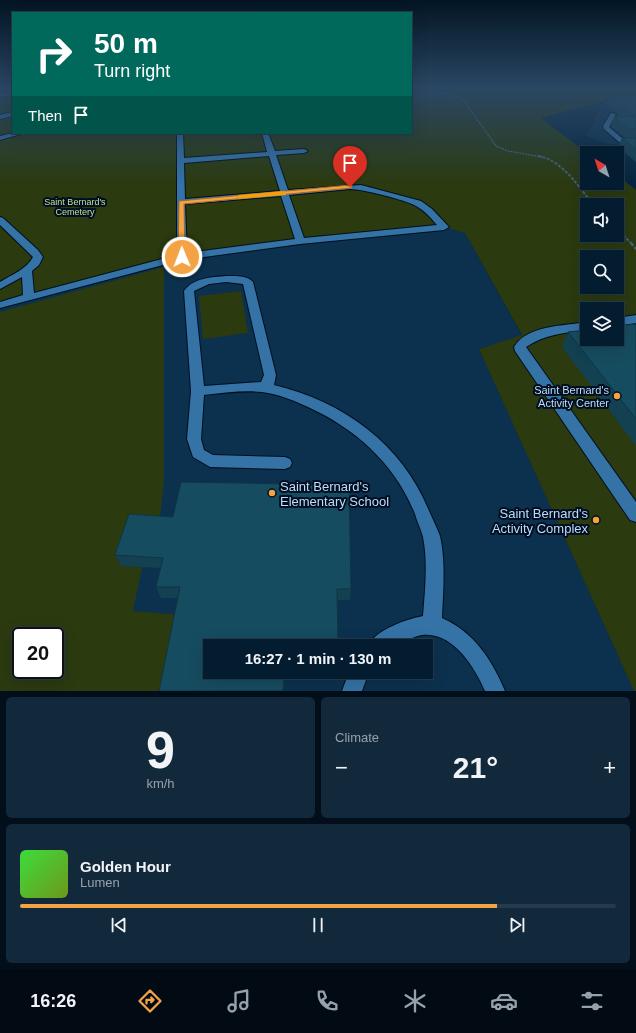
<!DOCTYPE html>
<meta charset="utf-8">
<style>
:root{--surface:#041c30;--page:#12293c;--text:#f1f3f6;--muted:#97a1ab;--line:#253a4c;--accent:#f4a344}
body{margin:0;font-family:Arial,sans-serif;background:var(--page);color:var(--text);height:100vh;display:flex;flex-direction:column;font-size:15px;white-space:nowrap}
*{box-sizing:border-box;margin:0}
p{font-size:13px;color:var(--muted)}
.icon{flex:none;width:22px;height:22px;fill:none;stroke:currentColor;stroke-width:2;stroke-linecap:round;stroke-linejoin:round}
.map{position:relative;height:691px;overflow:hidden}
.drawer{display:flex;flex-direction:column;gap:6px;padding:6px;background:#020f1a;flex:1}
.drawer>*{flex:none}
.guide{position:absolute;left:12px;top:12px;width:400px;height:122px;border-radius:0px;box-shadow:0 4px 16px #0002,0 0 0 1px var(--line);background:#00695c;color:#fff;overflow:hidden}
.needle{width:26px;rotate:321deg}
.tools{position:absolute;left:580px;top:146px;display:grid;gap:8px}
.tools a{display:grid;place-items:center;width:44px;height:44px;border-radius:0px;background:var(--surface);box-shadow:0 4px 16px #0002,0 0 0 1px var(--line);font-size:20px}
.speed{position:absolute;left:12px;top:627px;display:flex;gap:8px;font-size:20px;font-weight:700;text-align:center}
.speed>*{display:grid;place-content:center;width:52px;height:52px;border-radius:50%;background:var(--surface);box-shadow:0 4px 16px #0002,0 0 0 1px var(--line);line-height:1}
.speed .limit{border:2px solid #111;border-radius:6px;background:#fff;color:#111}
.pin{position:absolute;display:grid;place-items:center;width:34px;height:34px;color:#fff;margin:-41px -17px;border-radius:50% 50% 50% 0;rotate:-45deg;box-shadow:0 0 4px #0007}
.pin .icon{rotate:45deg}
.me{position:absolute;width:44px;margin:-22px;rotate:359deg;stroke-linejoin:round;filter:drop-shadow(0 0 3px #0008)}
.turn{display:flex;align-items:center;gap:14px;height:84px;padding:0 16px;font-size:18px}
.turn .icon{width:52px;height:52px;stroke-width:2.5}
.turn b{display:block;font-size:28px;line-height:34px}
.then{display:flex;align-items:center;height:38px;padding:0 16px;background:#0003;gap:8px;font-size:15px}
.big{font-size:30px;font-weight:600;line-height:1.1}
.drawer .tile{flex:1;display:flex;flex-direction:column;justify-content:center;gap:6px;min-width:0;padding:0 14px;border-radius:6px;background:var(--page)}
.drawer .dial{align-items:center;gap:0}
.dial b{font-size:52px;line-height:1}
.song{display:flex;align-items:center;gap:12px}
.cover{width:48px;height:48px;border-radius:6px;background:linear-gradient(135deg,hsl(120 70% 55%),hsl(80 70% 35%))}
.played{height:4px;border-radius:2px;background:linear-gradient(90deg,var(--accent) 80%,var(--line) 80%)}
.keys{display:flex;justify-content:space-around;direction:ltr}
.heat{display:flex;justify-content:space-between;align-items:center;font-size:22px;direction:ltr}
.drawer .tiles{flex:1;display:grid;gap:6px;grid-template-columns:1fr 1fr}
.tile:last-child{grid-column:span 2}
.trip{position:absolute;left:203px;top:639px;width:230px;height:40px;border-radius:0px;background:var(--surface);box-shadow:0 4px 16px #0002,0 0 0 1px var(--line);font-weight:600;line-height:40px;text-align:center}
.tab-bar{display:flex;height:64px;justify-content:space-around;align-items:center;background:#020b13;color:var(--muted)}
.tab-bar .icon{width:28px;height:28px}
.tab-bar .current{color:var(--accent)}
.tab-bar b{font-size:18px;color:var(--text)}
.map>svg:first-child{display:block}
</style>
<div class="map">
<svg width="636" height="691" viewBox="0 0 636 691">
<rect width="100%" height="100%" fill="#052640"/>
<!-- built -->
<path fill="#0c314e" fill-rule="evenodd" d="M623,99L636,144H608L588,137L587,135L601,105L609,100Z
M444,227L465,233L522,336L479,349L634,691H0V305L182,257ZM21,636H55V670H21ZM210,646H426V672H210Z"/>
<!-- green -->
<path fill="#2b3a0f" fill-rule="evenodd" d="M0,88H13V133H411V88H636V98L606,100L541,118L587,153V183H617V175L636,190V691H634L479,349L522,335L465,233L444,227L182,257L0,305ZM587,205H617V235H587ZM587,257H617V287H587ZM587,309H617V339H587Z
M164,267V481L159,527L121,565L142,567L133,611L181,615L165,691H0V312ZM21,636H55V670H21Z
M241,291L248,333L203,339L199,296Z"/>
<g fill="none" stroke-linecap="round" stroke-linejoin="round">
<!-- minor casing -->
<g stroke="#000f1e" stroke-width="2">
<path id="minor" d="M13,91V95L0,97V93Z
M13,112V116L0,119V115Z
M611,113L616,114L609,127L623,139L636,140V144L619,142L604,129L603,126Z
M13,133H25L0,140V136Z
M177,133H183L184,158L267,152L262,133H268L275,151L304,149L308,151L304,153L276,155L288,190L361,185L421,201L432,209L449,227L444,230L300,244L182,260L0,308V302L23,295L22,277L0,289V282C11,275 27,269 33,257L0,225V217L3,218L38,250L43,257L39,265L32,271L34,293L177,255ZM269,156L280,191L185,199L184,163ZM350,189C362,189 406,200 416,206C425,211 431,218 437,225L304,238L289,195ZM281,196L295,239L187,253L185,204Z
M226,276C235,276 247,275 253,282L276,375L274,385C344,402 402,444 429,511C433,520 437,528 440,536C446,562 443,592 442,618C474,632 492,660 505,691H485C475,667 452,631 422,635C410,637 401,645 393,646C385,647 376,646 368,646C375,630 407,619 423,616C425,590 428,562 423,537C421,529 417,522 415,514C395,464 356,429 308,407C293,400 278,394 262,392C243,390 223,393 204,395L201,439L204,450L213,455L285,457L290,459L292,463L290,467L285,469L210,467L193,457L187,439L191,391L184,291C193,278 212,277 226,276ZM226,282L243,284L264,375L261,382L204,386L194,291L209,284Z
M636,315V323L617,326V318Z
M587,322V330C565,333 545,334 526,347L636,502V522L630,520L515,351L514,347C527,325 564,326 587,322Z
M349,672H369L362,691H342Z"/>
</g>
<!-- path-far2 -->
<path stroke="#41627c" stroke-width="1.5" stroke-dasharray="2 1" stroke-linecap="butt" d="M411,95L448,94L462,98L496,146L508,151L542,157"/>
<!-- path-far1 -->
<path stroke="#41627c" stroke-width="2" stroke-dasharray="3 1.5" stroke-linecap="butt" d="M538,156C563,160 578,187 594,205
M617,229L632,244"/>
<!-- path -->
<path stroke="#41627c" stroke-width="2.5" stroke-dasharray="3.5 2" stroke-linecap="butt" d="M631,243L636,249"/>
<!-- minor -->
<use href="#minor" fill="#3572a5" fill-rule="evenodd"/>
</g>
<!-- wall -->
<path fill="#134152" d="M609,96H636V162L618,147L622,138H626L611,126L614,117H622L606,104Z
M636,324V446L562,347L568,332Z
M129,514L351,589L350,600L161,598L156,587L161,568L121,566L115,555Z"/>
<!-- shaded-wall -->
<path fill="#0f3542" d="M284,672H286L285,691H283Z"/>
<!-- building -->
<path fill="#164c5f" stroke="#0f3542" d="M609,96H636V129H629L614,117L635,116Z
M622,138H636V150Z
M636,324V419L568,332L587,330V339H617V326Z
M181,482L349,485L351,589H337L338,646H210V672H284L283,691H159L180,587H156L163,558L115,555L129,514L173,517Z"/>
<!-- sky -->
<linearGradient id="sky" x2="0" y2="1"><stop stop-color="#031523"/><stop offset="0.48" stop-color="#2a4764"/><stop offset="1" stop-color="#2a4764" stop-opacity="0"/></linearGradient>
<rect width="636" height="184" fill="url(#sky)"/>
<!-- route -->
<path fill="#f4a344" stroke="#9f6a2c" d="M350,185H352V188L184,204L185,257L182,259L178,257L179,201Z"/>
<!-- slow -->
<path fill="#f59e0b" d="M284,191L286,192V195L239,199L236,197L239,195Z"/>
<!-- markers -->
<g fill="#f4a344" stroke="#000e22" stroke-width="1.5">
<circle cx="617" cy="396" r="4"/>
<circle cx="272" cy="493" r="4"/>
<circle cx="596" cy="520" r="4"/>
</g>
<g text-anchor="middle" stroke-width="4" stroke-linejoin="round" paint-order="stroke">
<!-- far-park labels -->
<g font-size="9" fill="#bfe090" stroke="#000e22">
<text x="75" y="205">Saint Bernard's<tspan x="75" dy="10">Cemetery</tspan></text>
</g>
<!-- poi labels -->
<g font-size="11" fill="#bddcf8" stroke="#000e22" text-anchor="end">
<text x="609" y="394">Saint Bernard's<tspan x="609" dy="13">Activity Center</tspan></text>
</g>
<!-- near-poi labels -->
<g font-size="13" fill="#bddcf8" stroke="#000e22" text-anchor="start">
<text x="280" y="491">Saint Bernard's<tspan x="280" dy="15">Elementary School</tspan></text>
<text x="588" y="518" text-anchor="end">Saint Bernard's<tspan x="588" dy="15">Activity Complex</tspan></text>
</g>
</g>
</svg>
<div class="tools">
<a><svg class="needle" viewBox="-14 -14 28 28"><path d="M0-13l5 13h-10z" fill="#e53935"/><path d="M0 13l5-13h-10z" fill="#97a1ab"/></svg></a>
<a><svg class="icon" aria-label="sound" viewBox="0 0 24 24"><path d="M4 9h4l5-4v14l-5-4H4zM17 9q2 3 0 6"/></svg></a>
<a><svg class="icon" aria-label="search" viewBox="0 0 24 24"><circle cx="10" cy="10" r="6"/><path d="M15 15l6 6"/></svg></a>
<a><svg class="icon" aria-label="layers" viewBox="0 0 24 24"><path d="M12 4l9 5-9 5-9-5zM3 14l9 5 9-5"/></svg></a>
</div>
<div class="speed"><div class="limit">20</div></div>
<div class="pin" style="left:350px;top:187px;background:#d93025"><svg class="icon" aria-label="arrive" viewBox="0 0 24 24"><path d="M6 21V4h12l-3 4 3 4H6"/></svg></div>
<svg class="me" style="left:182px;top:257px" viewBox="-20 -20 40 40"><circle r="17" fill="#f4a344" stroke="#fff" stroke-width="3"/><path d="M0-11L8 9 0 5-8 9z" fill="#fff"/></svg>
<div class="trip">16:27 · 1 min · 130 m</div>
<div class="guide">
<div class="turn"><svg class="icon" aria-label="right" viewBox="0 0 24 24"><path d="M7 20v-9h11M14 6l5 5-5 5"/></svg><div><b>50 m</b>Turn right</div></div>
<div class="then">Then<svg class="icon" aria-label="arrive" viewBox="0 0 24 24"><path d="M6 21V4h12l-3 4 3 4H6"/></svg></div>
</div>
</div>
<section class="drawer">
<div class="tiles">
<div class="tile dial"><b>9</b><p>km/h</p></div>
<div class="tile"><p>Climate</p>
<div class="heat"><a>−</a><b class="big">21°</b><a>+</a></div>
</div>
<div class="tile">
<div class="song"><i class="cover"></i><div><b>Golden Hour</b><p>Lumen</p></div></div>
<div class="played"></div>
<div class="keys"><svg class="icon" aria-label="previous" viewBox="0 0 24 24"><path d="M18 5L8 12l10 7zM5 5v14"/></svg><svg class="icon" aria-label="pause" viewBox="0 0 24 24"><path d="M8 5v14M16 5v14"/></svg><svg class="icon" aria-label="next" viewBox="0 0 24 24"><path d="M6 5l10 7-10 7zM19 5v14"/></svg></div>
</div>
</div>
</section>
<nav class="tab-bar">
<b>16:26</b>
<svg class="icon current" aria-label="directions" viewBox="0 0 24 24"><path d="M12 3l9 9-9 9-9-9zM9 14v-3h6M13 9l2 2-2 2"/></svg>
<svg class="icon" aria-label="music" viewBox="0 0 24 24"><path d="M9 18V5l10-2v13"/><circle cx="6" cy="18" r="3"/><circle cx="16" cy="16" r="3"/></svg>
<svg class="icon" aria-label="phone" viewBox="0 0 24 24"><path d="M5 4h4l2 5-3 2q2 4 5 5l2-3 5 2v4C11 20 4 13 5 4z"/></svg>
<svg class="icon" aria-label="climate" viewBox="0 0 24 24"><path d="M12 3v18M4 7l16 10M4 17L20 7"/></svg>
<svg class="icon" aria-label="car" viewBox="0 0 24 24"><path d="M5 17H2v-5l4-1 3-4h7l3 4 3 1v5h-3M9 17h6M6 11h13"/><circle cx="7" cy="17" r="2"/><circle cx="17" cy="17" r="2"/></svg>
<svg class="icon" aria-label="filters" viewBox="0 0 24 24"><path d="M4 7h16M4 17h16"/><circle cx="9" cy="7" r="2"/><circle cx="15" cy="17" r="2"/></svg>
</nav>
